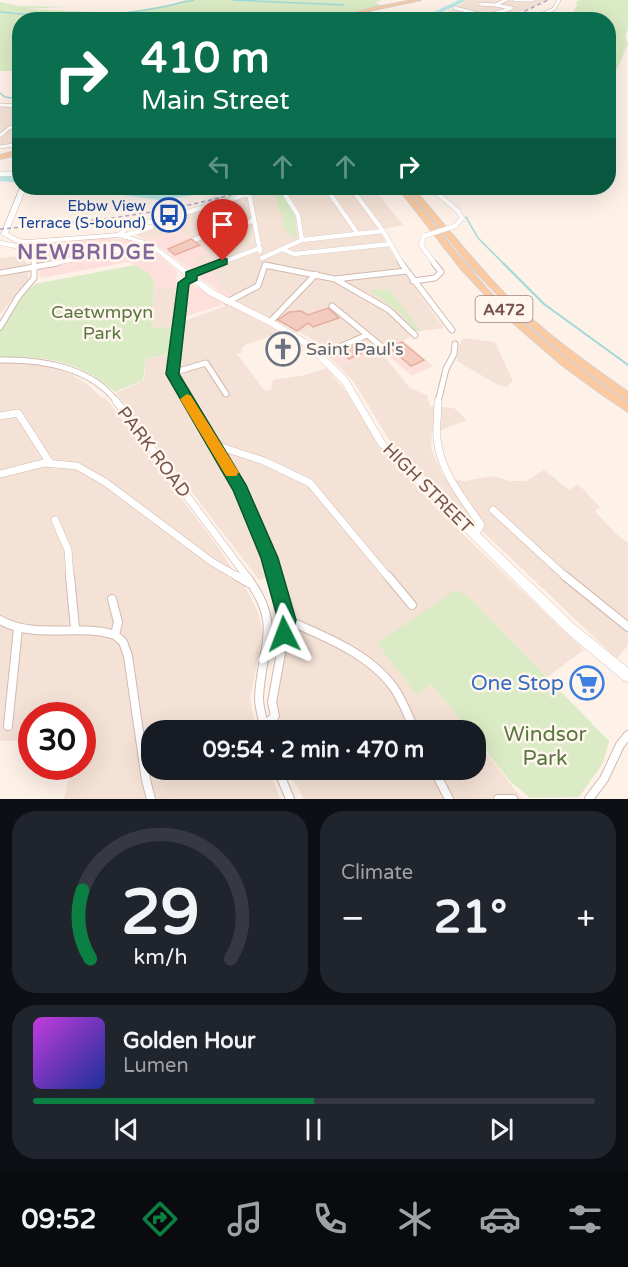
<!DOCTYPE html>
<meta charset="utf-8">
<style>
:root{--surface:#171b24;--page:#20242c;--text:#f1f3f6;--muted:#9ea1a6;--line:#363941;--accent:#0b8043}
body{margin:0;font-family:"Varela Round",sans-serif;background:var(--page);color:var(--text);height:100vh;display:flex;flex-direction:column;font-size:22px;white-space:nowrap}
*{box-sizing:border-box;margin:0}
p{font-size:20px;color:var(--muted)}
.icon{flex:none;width:33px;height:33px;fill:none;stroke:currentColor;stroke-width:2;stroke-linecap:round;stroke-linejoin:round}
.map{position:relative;height:799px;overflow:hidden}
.panel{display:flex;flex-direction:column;gap:12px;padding:12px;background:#0d0f14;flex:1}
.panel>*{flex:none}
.hud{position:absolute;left:12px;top:12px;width:604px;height:183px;border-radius:24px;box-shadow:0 6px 24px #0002;background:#0b6e4f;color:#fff;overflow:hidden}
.speed{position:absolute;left:18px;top:702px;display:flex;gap:12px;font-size:30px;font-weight:700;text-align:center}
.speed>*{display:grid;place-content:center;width:78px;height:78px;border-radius:50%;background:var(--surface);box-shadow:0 6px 24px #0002;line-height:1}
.speed .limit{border:9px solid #d22;background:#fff;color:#111}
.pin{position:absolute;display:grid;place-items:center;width:51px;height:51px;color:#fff;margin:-62px -26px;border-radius:50% 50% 50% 0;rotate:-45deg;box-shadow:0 0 6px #0007}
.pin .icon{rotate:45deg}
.me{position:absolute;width:66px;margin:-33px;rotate:357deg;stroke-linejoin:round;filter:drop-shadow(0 0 4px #0008)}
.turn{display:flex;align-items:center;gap:21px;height:126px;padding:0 30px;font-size:27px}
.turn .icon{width:78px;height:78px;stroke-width:2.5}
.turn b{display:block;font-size:42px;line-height:51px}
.lanes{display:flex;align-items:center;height:57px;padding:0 30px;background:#0003;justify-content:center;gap:30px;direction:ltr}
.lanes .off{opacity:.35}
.big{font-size:45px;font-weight:700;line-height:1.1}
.panel .tile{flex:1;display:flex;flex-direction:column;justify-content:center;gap:9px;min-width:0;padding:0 21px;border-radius:24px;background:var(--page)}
.panel .dial{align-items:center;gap:0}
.dial svg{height:156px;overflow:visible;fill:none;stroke:var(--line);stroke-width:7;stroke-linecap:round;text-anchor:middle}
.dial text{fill:var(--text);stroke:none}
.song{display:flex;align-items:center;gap:18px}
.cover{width:72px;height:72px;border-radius:9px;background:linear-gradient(135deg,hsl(290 70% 55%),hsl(230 70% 35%))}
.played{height:6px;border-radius:3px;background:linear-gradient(90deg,var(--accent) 50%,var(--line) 50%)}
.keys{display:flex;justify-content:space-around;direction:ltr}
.heat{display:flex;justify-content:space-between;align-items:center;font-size:33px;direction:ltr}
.panel .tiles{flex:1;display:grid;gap:12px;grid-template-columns:1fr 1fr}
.tile:last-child{grid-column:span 2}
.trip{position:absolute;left:141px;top:720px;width:345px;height:60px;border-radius:24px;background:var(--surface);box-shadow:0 6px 24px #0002;font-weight:700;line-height:60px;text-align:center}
.tab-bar{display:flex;height:96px;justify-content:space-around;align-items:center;background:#090b0e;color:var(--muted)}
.tab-bar .icon{width:42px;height:42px}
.tab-bar .active{color:var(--accent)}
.tab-bar b{font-size:27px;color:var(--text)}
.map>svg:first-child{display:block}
</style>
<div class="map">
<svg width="628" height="799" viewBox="0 0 628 799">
<rect width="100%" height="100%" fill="#fdf1e8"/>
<!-- residential -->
<path fill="#f5e2d6" d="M468,0H547L529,9L495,19L431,20Z
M0,106L19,107V143L0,146Z
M294,188H373L403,225L379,230L404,273L444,328L407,333L411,337L379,350L410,388L427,395L430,406L454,408L467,420L441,430L432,431L431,448L444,478L465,481L494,476L510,481H526L544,470L569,490L578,484L600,507L595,511L615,533L628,543V645L617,659L393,446L354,382L338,366L373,354L359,341L353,337L324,349L307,336L240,303L214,282L219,281L192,259L209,252L180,231L146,240L131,232L253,192Z
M21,256L29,265L28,281L0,314V258Z
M176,287L173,327L152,328L154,289Z
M228,305L276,330L273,335L245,345L241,350L242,352L237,354L265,391L271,390L273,380L305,375L327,368L346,392L384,452L447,519L584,650L547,677L468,596L456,590L417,694L430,683L469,730H284L277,707L276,693L280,671L297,618L291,603L284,594L278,575L259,580L116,393L144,380L146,359L180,352L184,321Z
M463,338L495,342L513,381L507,387L498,385L457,361L459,345Z
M0,363H25L48,366L69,373L87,384L102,398L105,397L215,543L247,590L257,610L263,633L250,699L256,730H152V770H269L280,799H64L71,767L82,766V716H32L31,740L0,741Z
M476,739L522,799H304L288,770H476Z"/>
<!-- commercial -->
<path fill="#fde0db" d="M179,231L210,252L192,259L219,280L215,283L233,296L228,298L225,296L160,247L146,240Z
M95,237L131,240L150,248L177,271L176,287L154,289V282L149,273L129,262L40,278L38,264L29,253L30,251L36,248Z
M191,284L203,290L224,304L184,317L186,286Z
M402,340L433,366L412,376L381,349Z
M359,341L373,354L338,366L329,357Z"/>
<!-- green -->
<path fill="#dbebc5" d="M186,0H381L376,3L383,6L332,20H20L19,71H0V2L20,6L65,7L25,9L119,13L168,5Z
M579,0H628V28L625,37L628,44L613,78L609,95V20L563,19L572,14L577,5L576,2Z
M274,189H283L281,193L295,215L297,239L288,233L283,226L284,219L278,208Z
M135,265L149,273L154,282L152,328L173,327L168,354L146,359L143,380L115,392C79,360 46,356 0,358V330L20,299L35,284Z
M389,289L419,329V331H414L400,312L368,290Z
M456,590L468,596L609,741L603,763L579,797L530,798L510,781L476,739V730H469L431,684L417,695L377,643Z"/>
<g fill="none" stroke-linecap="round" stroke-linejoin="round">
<!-- stream-far1 -->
<path stroke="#a1d9d8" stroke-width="1.5" d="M233,0L344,5
M190,1L194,0
M0,12C64,19 125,18 188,1
M0,93L5,97L20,99
M466,217L478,238L504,264"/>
<!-- stream -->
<path stroke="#a1d9d8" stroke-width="2" d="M503,263L544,304L628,365"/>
<!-- river -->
<path fill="#bbe7e6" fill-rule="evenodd" d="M459,0H467L426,20H417Z
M0,175L20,177V183L0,181Z
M88,188C111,185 134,192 158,194C181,195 205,185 228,188L223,191L160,200L93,191Z"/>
</g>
<!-- building -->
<path fill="#f3cbbf" stroke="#e5ae9f" stroke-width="1.5" d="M191,239L200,245L175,255L168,249Z
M328,308L339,318L313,327L308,323L297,331L278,320L289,312L301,311L308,315Z
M277,340L285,347L290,344L298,350L279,360L267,351L272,348L267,345Z
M402,342L424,360L411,366L389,347Z
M359,344L363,347L359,349L363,352L349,359L341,352Z"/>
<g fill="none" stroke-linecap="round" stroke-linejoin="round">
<!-- street-far4 casing -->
<g stroke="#d1b9af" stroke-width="4">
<path id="street-far4" d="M506,0L495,5L512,8
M515,0H533
M480,4L495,5
M455,8L487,16L512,8
M447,16L460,19
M460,20L477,15
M529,20L554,9L559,0
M0,105L20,106
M0,136L9,128L20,125
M0,147L20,144"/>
</g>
<!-- street-far3 casing -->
<g stroke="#d1b9af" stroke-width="5">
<path id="street-far3" d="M0,174H20
M326,188L358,234
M351,188L383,231L402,264
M431,188L458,211L462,218L455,226
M249,193L260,251
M119,235L127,228L221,203L264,188
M124,236L151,227
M424,236L421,245L435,264
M196,239L252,221
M302,240L383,231
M0,243L21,247L34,261V264
M284,250L294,254L391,244
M262,258L302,240L298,215L284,193L289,188
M49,264L150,244
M218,264L260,248"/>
</g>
<!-- street-far2 casing -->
<g stroke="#d1b9af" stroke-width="7">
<path id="street-far2" d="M401,263L452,330
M265,265L335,279L389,310L415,335
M0,273L57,263
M190,275L222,263
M335,279L406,271
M413,281L435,278L441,272L434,263
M227,302L258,286L265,265
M332,306L381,346
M270,322L316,274
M0,327L18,297L34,278V263
M321,355L367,335
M0,360C41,359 91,367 117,402
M172,373L206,363L226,394
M190,402L172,373L183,284L193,277
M438,402L446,369L454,354L455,344"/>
</g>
<!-- street-far1 casing -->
<g stroke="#d1b9af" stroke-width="8">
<path id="street-far1" d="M116,401L248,578
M189,401C222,458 258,513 275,578
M438,401C438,413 436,426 437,438C440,472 463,498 481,525L475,535
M0,416L18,413L50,463
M215,445L264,461L310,483L389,578
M0,474L44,463L77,466L105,482L212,562L240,578
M493,510L567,578
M55,520L68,550L70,578"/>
</g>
<!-- street casing -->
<g stroke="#d1b9af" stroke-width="10">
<path id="street" d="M70,576L75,628
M237,576L249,583
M246,576C284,626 261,645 259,698C259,708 263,720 265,730
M388,576L412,605
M565,576L628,627
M112,599L118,622L115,635L123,642L128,656L146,780L151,799
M0,620C35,640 77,623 115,635
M287,620C324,636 370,654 394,688C403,701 408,716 415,730
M8,726L18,628
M264,726L275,716L272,702L287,620L275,576
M278,770L290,799
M434,770L449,799
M498,799H513
M589,799L604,779L620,745L628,735"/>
</g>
<!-- secondary casing -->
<g stroke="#d7baaf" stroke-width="1">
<path id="secondary" d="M20,188H26L8,233L19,239L27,240L119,233L152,243L215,291L273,320L312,343L348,379L385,442L575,625L628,668V682L623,680L567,633L379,446L342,383L306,347L267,324L209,295L148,245L119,237L27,244L15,242L2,235L1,234Z"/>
</g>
<!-- primary casing -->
<g stroke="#d9cfcd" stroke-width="2">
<path id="primary" d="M413,0H421L373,10L340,20H331L372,8Z
M20,150V154L0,159V155Z
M398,188H404C434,223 460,260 492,294C533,335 580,370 628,403V412L604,396L563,366L505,316L461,269Z
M407,188H413C444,224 473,261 506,295C543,332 585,362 628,392V401L569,359L516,314L473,269Z"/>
</g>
<!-- street-far4 -->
<use href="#street-far4" stroke="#fff" stroke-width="3"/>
<!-- street-far3 -->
<use href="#street-far3" stroke="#fff" stroke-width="4.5"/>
<!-- street-far2 -->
<use href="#street-far2" stroke="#fff" stroke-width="5"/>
<!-- street-far1 -->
<use href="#street-far1" stroke="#fff" stroke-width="7"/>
<!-- street -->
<use href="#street" stroke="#fff" stroke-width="8"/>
<!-- secondary -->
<use href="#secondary" fill="#fff" fill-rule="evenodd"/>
<!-- primary -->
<use href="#primary" fill="#fbcaa0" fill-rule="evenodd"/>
<!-- rail -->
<path stroke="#b2a5c7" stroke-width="1.5" stroke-dasharray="4 3" stroke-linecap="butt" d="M498,20L523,12L548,0
M0,229C86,222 171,214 254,188"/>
<!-- street-bridge casing -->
<g stroke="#d1b9af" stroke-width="5" stroke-linecap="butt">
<path id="street-bridge" d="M424,236L455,226"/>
</g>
<!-- street-bridge -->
<use href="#street-bridge" stroke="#fff" stroke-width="4.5"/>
</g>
<!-- route -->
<path fill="#0b8043" stroke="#07532c" stroke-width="1.5" d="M223,258L227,259V264L197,276V280L189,284L179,374L246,485L278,558L296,620L291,640L284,642L277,640L275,634L278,620L261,558L233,490L166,374L178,283L186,277V272Z"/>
<!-- slow -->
<path fill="#f59e0b" d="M187,394L191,396L236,468L239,472L236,476H226L180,399Z"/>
<!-- icons -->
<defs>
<g id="bus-ring" transform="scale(1.725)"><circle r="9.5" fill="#fff6ee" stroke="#1a4fb4" stroke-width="1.5"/><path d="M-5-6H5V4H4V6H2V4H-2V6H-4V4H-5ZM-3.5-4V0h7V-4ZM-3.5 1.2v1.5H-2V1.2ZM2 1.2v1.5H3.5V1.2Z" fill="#1a4fb4"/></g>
<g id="church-ring" transform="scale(1.725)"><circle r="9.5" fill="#fff6ee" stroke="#6b7280" stroke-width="1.5"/><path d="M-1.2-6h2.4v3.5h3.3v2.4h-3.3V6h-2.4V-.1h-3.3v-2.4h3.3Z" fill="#6b7280"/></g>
<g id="supermarket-ring" transform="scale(1.725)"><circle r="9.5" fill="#fff6ee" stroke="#3f7fe0" stroke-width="1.5"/><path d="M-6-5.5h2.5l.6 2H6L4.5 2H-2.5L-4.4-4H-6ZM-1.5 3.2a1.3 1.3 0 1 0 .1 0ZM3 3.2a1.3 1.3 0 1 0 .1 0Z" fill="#3f7fe0"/></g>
</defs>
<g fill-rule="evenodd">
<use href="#bus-ring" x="169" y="215"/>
<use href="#church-ring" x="283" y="349"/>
<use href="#supermarket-ring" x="587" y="683"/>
</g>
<g text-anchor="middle" stroke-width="5" stroke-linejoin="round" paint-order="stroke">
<!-- far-transit labels -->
<g font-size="15" fill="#164399" stroke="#fff6ee" text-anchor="end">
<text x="146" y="211">Ebbw View<tspan x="146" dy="17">Terrace (S-bound)</tspan></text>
</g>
<!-- shield labels -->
<rect fill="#fff6ee" stroke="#a0847c" stroke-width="1.5" x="475.5" y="296" width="57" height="26" rx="4.5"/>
<g font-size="16" font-weight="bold" fill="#77534b">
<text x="504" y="315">A472</text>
</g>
<!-- park labels -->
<g font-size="18" fill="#597740" stroke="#fff6ee">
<text x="102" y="318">Caetwmpyn<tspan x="102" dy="21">Park</tspan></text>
</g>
<!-- worship labels -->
<g font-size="18" fill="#5b616d" stroke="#fff6ee" text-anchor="start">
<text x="306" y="355">Saint Paul's</text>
</g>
<!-- street labels -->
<g font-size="18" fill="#77534b" stroke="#fff6ee">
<text transform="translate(154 452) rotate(53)" y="6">PARK ROAD</text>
<text transform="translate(428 488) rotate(45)" y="6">HIGH STREET</text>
</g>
<!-- far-district labels -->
<g font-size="20" font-weight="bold" letter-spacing="1.5" fill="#81679a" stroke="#fff6ee">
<text x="87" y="259">NEWBRIDGE</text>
</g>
<!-- near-shop labels -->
<g font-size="21" fill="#366cbe" stroke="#fff6ee" text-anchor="end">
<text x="564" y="690">One Stop</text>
</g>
<!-- near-park labels -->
<g font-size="21" fill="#597740" stroke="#fff6ee">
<text x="545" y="741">Windsor<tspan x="545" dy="24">Park</tspan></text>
</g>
</g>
</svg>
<div class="speed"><div class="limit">30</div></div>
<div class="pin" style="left:223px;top:261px;background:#d93025"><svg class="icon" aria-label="arrive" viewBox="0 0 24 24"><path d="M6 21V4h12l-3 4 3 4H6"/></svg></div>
<svg class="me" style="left:284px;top:634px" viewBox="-20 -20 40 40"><path d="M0-17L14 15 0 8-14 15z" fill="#0b8043" stroke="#fff" stroke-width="4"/></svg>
<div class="trip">09:54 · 2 min · 470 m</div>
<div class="hud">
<div class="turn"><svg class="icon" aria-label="right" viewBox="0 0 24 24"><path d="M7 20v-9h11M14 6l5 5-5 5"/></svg><div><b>410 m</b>Main Street</div></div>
<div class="lanes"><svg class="icon off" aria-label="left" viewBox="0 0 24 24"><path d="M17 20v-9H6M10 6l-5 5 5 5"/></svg><svg class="icon off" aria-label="ahead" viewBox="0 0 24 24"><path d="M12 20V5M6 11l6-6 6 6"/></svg><svg class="icon off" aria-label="ahead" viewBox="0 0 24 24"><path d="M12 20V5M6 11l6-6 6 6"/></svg><svg class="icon" aria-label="right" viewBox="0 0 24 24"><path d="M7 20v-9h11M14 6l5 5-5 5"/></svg></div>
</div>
</div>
<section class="panel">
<div class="tiles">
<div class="tile dial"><svg viewBox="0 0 100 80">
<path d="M14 69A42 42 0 1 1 86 69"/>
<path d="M14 69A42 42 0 0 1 10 34" stroke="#0b8043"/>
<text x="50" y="56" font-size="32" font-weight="700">29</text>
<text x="50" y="72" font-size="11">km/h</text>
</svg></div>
<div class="tile"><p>Climate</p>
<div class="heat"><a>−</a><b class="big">21°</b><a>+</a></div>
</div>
<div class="tile">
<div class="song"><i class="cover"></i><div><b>Golden Hour</b><p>Lumen</p></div></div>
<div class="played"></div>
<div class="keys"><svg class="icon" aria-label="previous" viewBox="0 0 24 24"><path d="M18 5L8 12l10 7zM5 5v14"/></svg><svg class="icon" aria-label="pause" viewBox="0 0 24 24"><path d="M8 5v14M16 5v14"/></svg><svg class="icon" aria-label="next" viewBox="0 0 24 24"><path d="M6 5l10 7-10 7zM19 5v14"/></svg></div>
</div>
</div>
</section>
<nav class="tab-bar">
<b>09:52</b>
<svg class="icon active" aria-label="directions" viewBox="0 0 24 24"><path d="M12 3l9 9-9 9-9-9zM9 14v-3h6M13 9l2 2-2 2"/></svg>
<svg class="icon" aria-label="music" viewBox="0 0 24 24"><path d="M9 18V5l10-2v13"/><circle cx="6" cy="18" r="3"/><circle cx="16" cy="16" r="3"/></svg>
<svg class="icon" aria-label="phone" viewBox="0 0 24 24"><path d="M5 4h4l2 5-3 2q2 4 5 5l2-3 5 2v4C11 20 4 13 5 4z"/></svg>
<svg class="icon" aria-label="climate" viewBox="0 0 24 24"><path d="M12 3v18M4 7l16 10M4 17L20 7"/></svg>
<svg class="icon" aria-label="car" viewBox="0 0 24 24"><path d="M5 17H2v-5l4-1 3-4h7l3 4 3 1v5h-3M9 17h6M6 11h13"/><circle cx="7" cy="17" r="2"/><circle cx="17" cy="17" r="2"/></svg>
<svg class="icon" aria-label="filters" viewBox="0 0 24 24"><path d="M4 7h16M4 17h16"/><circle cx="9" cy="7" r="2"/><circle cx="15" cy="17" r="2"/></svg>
</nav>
